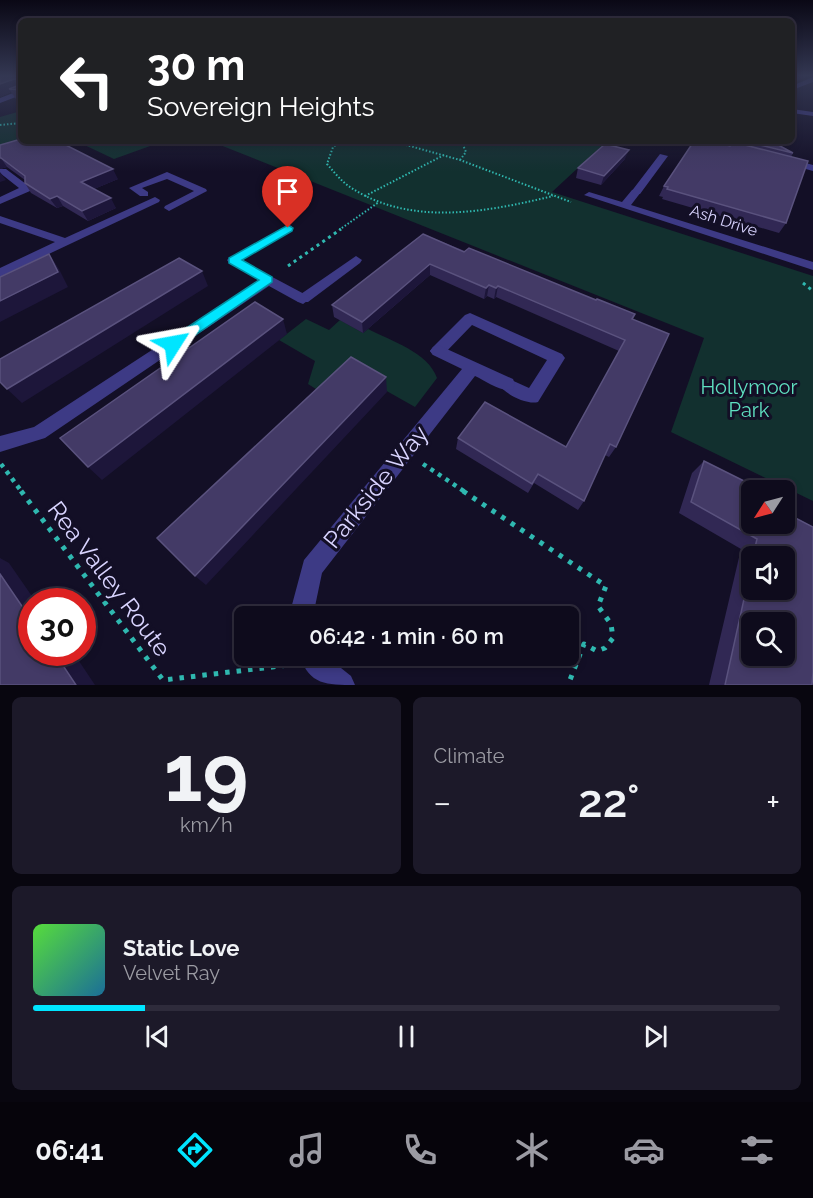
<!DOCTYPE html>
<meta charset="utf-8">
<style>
:root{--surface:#0e0b1c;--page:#1c1929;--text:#f1f3f6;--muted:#9b9ba3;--line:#2e2b3b;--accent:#00e5ff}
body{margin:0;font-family:Raleway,sans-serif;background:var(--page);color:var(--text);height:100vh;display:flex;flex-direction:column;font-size:22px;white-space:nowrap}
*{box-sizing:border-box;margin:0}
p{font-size:20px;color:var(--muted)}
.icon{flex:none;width:33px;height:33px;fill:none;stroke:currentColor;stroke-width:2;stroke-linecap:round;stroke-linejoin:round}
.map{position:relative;height:685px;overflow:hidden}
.side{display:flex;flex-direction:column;gap:12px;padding:12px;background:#08060f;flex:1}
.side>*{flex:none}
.banner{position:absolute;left:18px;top:18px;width:777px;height:126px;border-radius:9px;box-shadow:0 3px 9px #0003,0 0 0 2px var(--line);background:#202124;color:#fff;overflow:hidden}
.needle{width:39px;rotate:234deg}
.buttons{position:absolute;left:741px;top:480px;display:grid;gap:12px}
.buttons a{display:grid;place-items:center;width:54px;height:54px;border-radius:9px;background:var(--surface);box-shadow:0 3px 9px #0003,0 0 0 2px var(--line);font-size:30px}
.speed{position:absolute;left:18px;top:588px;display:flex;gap:12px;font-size:30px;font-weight:700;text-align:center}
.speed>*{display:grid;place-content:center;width:78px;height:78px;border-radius:50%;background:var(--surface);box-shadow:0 3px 9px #0003,0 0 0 2px var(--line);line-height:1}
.speed .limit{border:9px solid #d22;background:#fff;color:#111}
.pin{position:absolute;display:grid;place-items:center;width:51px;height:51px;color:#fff;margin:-62px -26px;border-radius:50% 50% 50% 0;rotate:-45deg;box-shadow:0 0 6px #0007}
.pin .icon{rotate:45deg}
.me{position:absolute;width:66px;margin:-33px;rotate:56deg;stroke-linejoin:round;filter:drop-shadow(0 0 4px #0008)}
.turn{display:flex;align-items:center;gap:21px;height:126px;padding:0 30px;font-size:27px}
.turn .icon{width:78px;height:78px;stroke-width:2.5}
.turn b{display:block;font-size:42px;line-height:51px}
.big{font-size:45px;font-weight:600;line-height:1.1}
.side .tile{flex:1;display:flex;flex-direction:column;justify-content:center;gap:9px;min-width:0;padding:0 21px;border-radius:9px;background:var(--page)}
.side .dial{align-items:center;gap:0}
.dial b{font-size:78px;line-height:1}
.song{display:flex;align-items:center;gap:18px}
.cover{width:72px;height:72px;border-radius:9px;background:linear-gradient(135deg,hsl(110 70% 55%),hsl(200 70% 35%))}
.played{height:6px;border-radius:3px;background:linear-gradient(90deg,var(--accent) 15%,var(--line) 15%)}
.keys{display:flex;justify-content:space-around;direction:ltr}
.heat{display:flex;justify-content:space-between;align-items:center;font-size:33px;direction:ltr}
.side .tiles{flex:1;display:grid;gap:12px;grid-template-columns:1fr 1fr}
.tile:last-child{grid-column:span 2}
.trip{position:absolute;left:234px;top:606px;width:345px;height:60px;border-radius:9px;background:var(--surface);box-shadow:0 3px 9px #0003,0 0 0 2px var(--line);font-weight:600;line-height:60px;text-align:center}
.menu{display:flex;height:96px;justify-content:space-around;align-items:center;background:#06040b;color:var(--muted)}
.menu .icon{width:42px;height:42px}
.menu .on{color:var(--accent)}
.menu b{font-size:27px;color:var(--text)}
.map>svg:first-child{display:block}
</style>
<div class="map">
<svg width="813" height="685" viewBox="0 0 813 685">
<rect width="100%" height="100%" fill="#130f26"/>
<!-- green -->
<path fill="#12302f" d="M21,111V139L0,146V117Z
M76,141H164L114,159Z
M210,141H607L552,192L813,276V501L671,432L704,338Z
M306,319L329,330L340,320L363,333L368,329C391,341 428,352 437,378L415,407L353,372L327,396L308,384L315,361L279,340Z"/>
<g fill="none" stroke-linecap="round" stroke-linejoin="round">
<!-- path-far3 -->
<path stroke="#2fb8b0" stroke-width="2" stroke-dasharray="1.5 2" stroke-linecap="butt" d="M0,125L21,123
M341,141L333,147L327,164C334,172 341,181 350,187C410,227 487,212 553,196
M392,141L460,160L571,202
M460,160L466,152L463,145
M365,196L444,155
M339,230L379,202"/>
<!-- path-far2 -->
<path stroke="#2fb8b0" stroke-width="3" stroke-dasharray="3 4" stroke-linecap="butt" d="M288,266L341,229
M803,283L813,291"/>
<!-- path-far1 -->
<path stroke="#2fb8b0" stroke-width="4.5" stroke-dasharray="4 5" stroke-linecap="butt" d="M1,464L22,492
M423,464L465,492"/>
<!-- path -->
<path stroke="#2fb8b0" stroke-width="5" stroke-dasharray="4.5 7" stroke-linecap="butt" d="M21,491L163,680L289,665
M463,491L606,586L598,606L611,624L613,638L605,648L597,651L584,644L568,685"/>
<!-- service -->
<path fill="#3d3a85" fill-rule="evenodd" d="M813,77V82L792,90V86Z
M660,154L668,156L640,194H632L631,192Z
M0,169H6L30,187V191L0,204V197L19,188L0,173Z
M167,172L206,189L207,191L169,211L164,208L165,206L194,191L167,179L142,188L148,192V196H140L129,188Z
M288,225L292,226V230L237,263L233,264L227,260Z
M356,256L362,260L360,263L308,302H298L296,299L298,296Z
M470,313L562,354L565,358L538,402C527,405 504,394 499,384L501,379L507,378L529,388L547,360L472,325L443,355H433L430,351L433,347L465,315Z"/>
<!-- minor -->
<path fill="#3d3a85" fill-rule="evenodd" d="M21,90V95L0,103V98Z
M792,109L813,112V116L792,113Z
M787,158L813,165V171L784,163V159Z
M636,189L641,192L631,205L813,262V270L584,195L589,192L622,202L632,190Z
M155,197L160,200L159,202L0,277V268L55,242L0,223V216L65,238Z
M233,256L308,296L310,299L303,304L298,302L269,286L45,438L0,452V436L34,427L259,280L229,263L227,260Z
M438,345L513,379L515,384L513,389C501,393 486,381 475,376L322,573L313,616H289L304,560L462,369L433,355L430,351L433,347Z
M300,656H326L351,676L355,685C327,685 309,685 300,656Z"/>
</g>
<!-- wall -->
<path fill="#312854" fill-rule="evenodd" d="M21,76V100L16,99L11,92L0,97Z
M792,76H807L795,82L792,81Z
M735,141H771L793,153L791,157L786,223L779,233L662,199L663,197L659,196L664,186L730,146Z
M0,145L118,179L94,189L116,208L88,221L63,206L57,208L31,193L25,183V180L7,167L0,169Z
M625,159L601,185L576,178L578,168Z
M423,234L633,319L616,447L609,457L605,455L584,501L578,510L534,483L528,493L456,449L458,438L566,447L619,351L496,297L494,299L487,296L484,299L430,275L363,333L334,317L332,305Z
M704,461L762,490H752V524H784V512L813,527V672L812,685H709L741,549L679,513L692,473ZM752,556H784V590H752ZM752,622H784V656H752Z"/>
<!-- shaded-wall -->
<path fill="#1d163a" d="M799,76H807L795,82Z
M17,78L21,86L9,89L11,92L0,97V84Z
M629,150L625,159L601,185L604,176Z
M0,158H1L7,167L0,169Z
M113,169L118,179L87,192L81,182Z
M0,172L6,180L0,182Z
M57,196L63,206L57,208L50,199Z
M111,198L116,208L88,221L82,211Z
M49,254L59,269L68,287L0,322V301Z
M430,264V275L363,333L362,322Z
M202,271L208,286L22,403L7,389Z
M489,285L487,296L484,299L486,288Z
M498,286L496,297L494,299L496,288Z
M283,319L287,334L102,480L88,467Z
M386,377L387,392L206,585L195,576Z
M0,558L9,563L36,602H32V619L30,618L0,574Z
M82,622L89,630L82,636Z
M54,652H73L95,685H76Z"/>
<!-- building -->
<path fill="#433a66" stroke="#5a527e" stroke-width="1.5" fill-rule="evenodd" d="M0,76H21V90L9,89L17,86V78L0,84Z
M21,139V141H58L113,169L81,182L111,198L82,211L57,196L50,199L25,183V176L1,158H0V145Z
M694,141H710L730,146L733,142L808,161L786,223L667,189L668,187L664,186Z
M743,141H771L793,153Z
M605,144L629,150L604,176L578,168Z
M423,234L464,252L469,248L596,300L597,299L635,314L632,319L669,334L616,447L610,444L584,501L538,474L532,484L458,438L485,402L566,447L625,340L498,286L496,288L489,285L486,288L430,264L362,322L332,305Z
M49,254L58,272L0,301V277Z
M179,258L202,271L7,389L0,382V359Z
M255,302L283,319L88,467L60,438Z
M351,357L386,377L195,576L157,538Z
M704,461L762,490H752V524H784V512L813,527V672L812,685H725L752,563V590H784V556H753L757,539L691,502ZM752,622H784V656H752Z
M0,574L30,618L32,616V652H54L76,685H0Z"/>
<!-- sky -->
<linearGradient id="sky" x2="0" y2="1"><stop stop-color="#0a0815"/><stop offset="0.44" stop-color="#333752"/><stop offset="1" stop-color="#333752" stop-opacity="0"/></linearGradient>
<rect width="813" height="172" fill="url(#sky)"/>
<!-- route -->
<path fill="#00e5ff" stroke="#0095a6" stroke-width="1.5" d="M288,225L293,228L292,231L242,260L272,277V282L178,347H168L166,344L168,340L259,280L229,263V258Z"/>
<g text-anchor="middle" stroke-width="6" stroke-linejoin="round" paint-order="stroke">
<!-- far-street labels -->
<g font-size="16" fill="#d9d4ff" stroke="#130f26">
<text transform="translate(724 220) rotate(18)" y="6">Ash Drive</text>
</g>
<!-- park labels -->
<g font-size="20" fill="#5fe0c0" stroke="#130f26">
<text x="749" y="394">Hollymoor<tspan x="749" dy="23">Park</tspan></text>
</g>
<!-- near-street labels -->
<g font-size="24" fill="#d9d4ff" stroke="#130f26">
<text transform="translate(376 487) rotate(-51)" y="8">Parkside Way</text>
<text transform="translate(109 579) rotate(53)" y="8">Rea Valley Route</text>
</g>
</g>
</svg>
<div class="buttons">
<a><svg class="needle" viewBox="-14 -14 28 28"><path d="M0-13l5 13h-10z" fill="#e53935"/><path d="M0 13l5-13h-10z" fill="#9b9ba3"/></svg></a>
<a><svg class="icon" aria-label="sound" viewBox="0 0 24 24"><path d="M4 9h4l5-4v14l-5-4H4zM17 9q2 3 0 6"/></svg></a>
<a><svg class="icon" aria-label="search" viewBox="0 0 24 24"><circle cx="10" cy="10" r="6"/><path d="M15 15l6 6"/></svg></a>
</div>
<div class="speed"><div class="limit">30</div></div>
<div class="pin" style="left:288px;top:228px;background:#d93025"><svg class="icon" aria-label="arrive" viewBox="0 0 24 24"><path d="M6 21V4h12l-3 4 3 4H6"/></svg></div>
<svg class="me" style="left:173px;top:344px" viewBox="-20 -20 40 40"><path d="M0-17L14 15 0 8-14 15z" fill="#00e5ff" stroke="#fff" stroke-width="4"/></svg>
<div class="trip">06:42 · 1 min · 60 m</div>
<div class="banner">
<div class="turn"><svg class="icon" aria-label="left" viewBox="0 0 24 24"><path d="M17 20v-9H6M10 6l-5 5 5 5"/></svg><div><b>30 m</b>Sovereign Heights</div></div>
</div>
</div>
<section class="side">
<div class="tiles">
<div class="tile dial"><b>19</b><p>km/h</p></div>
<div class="tile"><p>Climate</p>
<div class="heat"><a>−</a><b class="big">22°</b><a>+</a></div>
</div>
<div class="tile">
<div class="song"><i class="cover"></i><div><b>Static Love</b><p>Velvet Ray</p></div></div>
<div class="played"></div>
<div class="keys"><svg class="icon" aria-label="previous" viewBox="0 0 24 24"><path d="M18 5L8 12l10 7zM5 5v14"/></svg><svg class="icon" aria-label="pause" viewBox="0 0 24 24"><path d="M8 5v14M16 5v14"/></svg><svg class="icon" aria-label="next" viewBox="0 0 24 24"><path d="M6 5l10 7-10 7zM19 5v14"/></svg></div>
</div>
</div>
</section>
<nav class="menu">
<b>06:41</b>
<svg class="icon on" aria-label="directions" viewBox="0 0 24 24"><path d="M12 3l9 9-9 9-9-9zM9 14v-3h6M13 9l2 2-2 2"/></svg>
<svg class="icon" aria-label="music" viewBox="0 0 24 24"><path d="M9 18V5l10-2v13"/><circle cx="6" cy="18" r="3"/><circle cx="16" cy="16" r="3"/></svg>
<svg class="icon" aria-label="phone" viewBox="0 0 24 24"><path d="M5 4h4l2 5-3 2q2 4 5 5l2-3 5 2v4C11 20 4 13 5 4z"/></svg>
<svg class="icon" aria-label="climate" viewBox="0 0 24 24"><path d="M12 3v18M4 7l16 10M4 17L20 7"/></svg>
<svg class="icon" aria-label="car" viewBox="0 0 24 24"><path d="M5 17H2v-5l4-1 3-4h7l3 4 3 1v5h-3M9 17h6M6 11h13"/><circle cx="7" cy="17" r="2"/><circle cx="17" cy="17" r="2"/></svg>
<svg class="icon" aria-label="filters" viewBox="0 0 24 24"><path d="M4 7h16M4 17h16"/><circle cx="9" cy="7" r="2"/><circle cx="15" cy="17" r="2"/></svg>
</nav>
